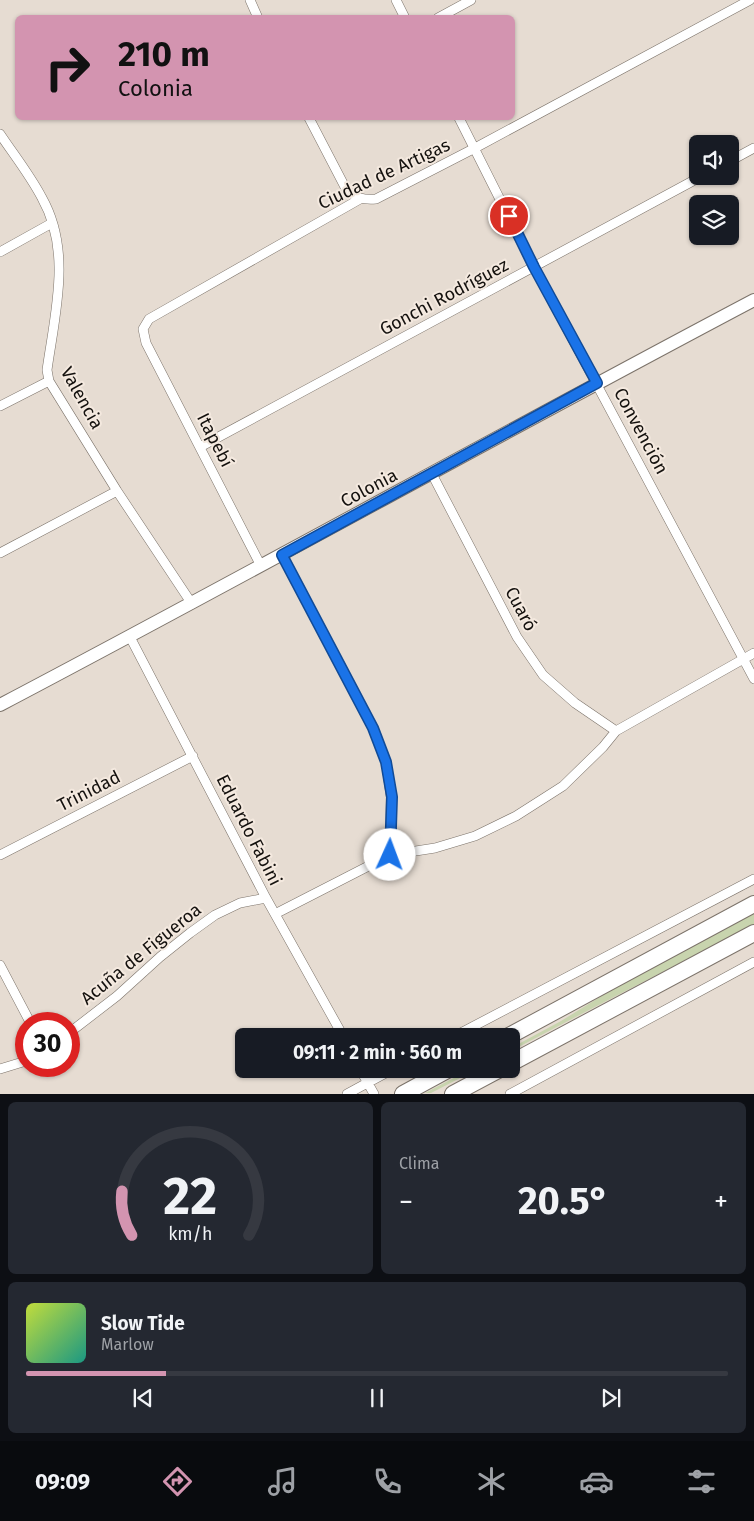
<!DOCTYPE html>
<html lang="es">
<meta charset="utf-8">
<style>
:root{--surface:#171b24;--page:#242831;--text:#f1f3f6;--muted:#9ea1a6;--line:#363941;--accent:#d394b0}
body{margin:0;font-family:"Fira Sans",sans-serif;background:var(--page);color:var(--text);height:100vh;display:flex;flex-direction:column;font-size:19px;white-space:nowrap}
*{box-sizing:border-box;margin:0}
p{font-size:16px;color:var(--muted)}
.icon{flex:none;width:28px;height:28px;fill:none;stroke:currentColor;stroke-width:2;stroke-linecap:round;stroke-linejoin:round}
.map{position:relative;height:1094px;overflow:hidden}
.side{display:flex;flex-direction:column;gap:8px;padding:8px;background:#0d0f14;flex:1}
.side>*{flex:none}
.guide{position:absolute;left:15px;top:15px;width:500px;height:105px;border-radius:8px;box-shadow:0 1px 4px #0004;background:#d394b0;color:#111;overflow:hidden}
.controls{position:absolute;left:689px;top:135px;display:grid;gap:10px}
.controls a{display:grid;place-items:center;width:50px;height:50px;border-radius:8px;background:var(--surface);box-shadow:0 1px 4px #0004;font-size:25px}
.speed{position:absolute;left:15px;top:1012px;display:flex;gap:10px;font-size:25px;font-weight:700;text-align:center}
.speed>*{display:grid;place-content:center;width:65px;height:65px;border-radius:50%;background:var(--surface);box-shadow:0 1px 4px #0004;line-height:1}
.speed .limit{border:8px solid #d22;background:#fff;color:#111}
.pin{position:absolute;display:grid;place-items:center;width:42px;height:42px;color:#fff;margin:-21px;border:2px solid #fff;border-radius:50%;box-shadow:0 1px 5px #0007}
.me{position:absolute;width:55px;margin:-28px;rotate:2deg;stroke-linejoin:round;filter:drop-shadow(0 0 4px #0008)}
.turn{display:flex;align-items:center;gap:18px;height:105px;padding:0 20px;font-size:22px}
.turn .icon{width:65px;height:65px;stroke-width:2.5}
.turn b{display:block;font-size:35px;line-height:42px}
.big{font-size:38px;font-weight:700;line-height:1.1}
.side .card{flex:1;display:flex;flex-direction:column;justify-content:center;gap:8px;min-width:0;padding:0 18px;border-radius:8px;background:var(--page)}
.side .dial{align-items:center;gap:0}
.dial svg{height:130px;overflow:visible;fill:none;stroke:var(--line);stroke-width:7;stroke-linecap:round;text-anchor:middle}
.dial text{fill:var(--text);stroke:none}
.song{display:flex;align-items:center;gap:15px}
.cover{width:60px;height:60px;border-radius:8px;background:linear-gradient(135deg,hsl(70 70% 55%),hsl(170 70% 35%))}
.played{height:5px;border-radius:2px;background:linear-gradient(90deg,var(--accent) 20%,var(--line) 20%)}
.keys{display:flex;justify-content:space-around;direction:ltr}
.heat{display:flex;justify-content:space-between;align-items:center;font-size:28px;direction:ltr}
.side .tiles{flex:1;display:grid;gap:8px;grid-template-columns:1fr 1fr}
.card:last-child{grid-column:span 2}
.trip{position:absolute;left:235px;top:1028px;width:285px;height:50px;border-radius:8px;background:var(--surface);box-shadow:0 1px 4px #0004;font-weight:700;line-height:50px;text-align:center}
.dock{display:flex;height:80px;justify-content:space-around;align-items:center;background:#090b0e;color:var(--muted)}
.dock .icon{width:35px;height:35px}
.dock .on{color:var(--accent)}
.dock b{font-size:22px;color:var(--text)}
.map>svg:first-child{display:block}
</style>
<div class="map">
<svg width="754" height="1094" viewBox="0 0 754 1094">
<rect width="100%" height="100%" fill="#e6dcd2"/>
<!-- green -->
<path fill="#c8d4ae" d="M754,911V924C673,967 592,1008 511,1051V1048L561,1021L639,973Z
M471,1069H478L431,1093H425Z"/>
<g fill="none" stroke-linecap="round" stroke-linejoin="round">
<!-- street casing -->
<g stroke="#7c736a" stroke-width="10">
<path id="street" d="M250,0L258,18
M396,0L405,18
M438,18L471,0
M309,118L346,189C355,198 363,200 376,199L475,148L750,0
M459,118L534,267L754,679
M0,134C14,155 30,175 42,198C72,251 55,313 47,370L49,381L117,491L192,604
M730,161L754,148
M0,252L52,223
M0,406L49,381
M200,447L702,176
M432,474L517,637L543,675L575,703L616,731
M0,553L117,491
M282,555L373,728L386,762L391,797L390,855
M261,566L146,343L143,329L149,319L360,199
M130,637L266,898L343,1036
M0,855L193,756
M275,914L390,855L435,848L475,836L516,816L563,786L603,747L616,731L754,653
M0,965L31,1024
M69,1033L117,996L160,957L190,933L215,915L240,903L266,898
M455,1036L754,879
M0,1069L26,1061
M360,1069L374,1094
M347,1094L393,1069
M510,1094L754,962"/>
</g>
<!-- secondary casing -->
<g stroke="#7c736a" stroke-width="14">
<path id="secondary" d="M0,705C253,572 502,433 754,300"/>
</g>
<!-- highway casing -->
<g stroke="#7c736a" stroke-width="18">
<path id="highway" d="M509,1036L754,904
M511,1063L754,933
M403,1094L449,1069
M453,1094L500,1069"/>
</g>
<!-- street -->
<use href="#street" stroke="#fff" stroke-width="9"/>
<!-- secondary -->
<use href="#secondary" stroke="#fff" stroke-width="12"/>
<!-- highway -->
<use href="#highway" stroke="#fff" stroke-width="16"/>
</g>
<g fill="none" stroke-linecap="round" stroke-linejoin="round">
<!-- route casing -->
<g stroke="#114b97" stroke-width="12">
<path id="route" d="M390,855L392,797L386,762L373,728L282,555L597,383L534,267L509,216"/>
</g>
<!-- route -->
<use href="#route" stroke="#1a73e8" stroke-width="9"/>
</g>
<g text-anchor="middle" stroke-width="4" stroke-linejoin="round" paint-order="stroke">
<!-- street labels -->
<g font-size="18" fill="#14110e" stroke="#f4e9df">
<text transform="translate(384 174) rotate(-25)" y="6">Ciudad de Artigas</text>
<text transform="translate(444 297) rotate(-28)" y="6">Gonchi Rodríguez</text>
<text transform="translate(82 398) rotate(61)" y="6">Valencia</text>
<text transform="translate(641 431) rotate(62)" y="6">Convención</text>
<text transform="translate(215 440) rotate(63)" y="6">Itapebí</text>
<text transform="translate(369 488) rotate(-28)" y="6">Colonia</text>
<text transform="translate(521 609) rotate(62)" y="6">Cuaró</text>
<text transform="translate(89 791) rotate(-27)" y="6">Trinidad</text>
<text transform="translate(249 830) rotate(63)" y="6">Eduardo Fabini</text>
<text transform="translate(141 954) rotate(-39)" y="6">Acuña de Figueroa</text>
</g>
</g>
</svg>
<div class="controls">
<a><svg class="icon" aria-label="sound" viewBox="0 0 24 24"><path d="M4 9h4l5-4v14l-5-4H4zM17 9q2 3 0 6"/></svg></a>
<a><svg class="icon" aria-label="layers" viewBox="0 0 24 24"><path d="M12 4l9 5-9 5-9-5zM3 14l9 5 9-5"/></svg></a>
</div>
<div class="speed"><div class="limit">30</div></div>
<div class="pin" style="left:509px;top:216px;background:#d93025"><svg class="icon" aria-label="arrive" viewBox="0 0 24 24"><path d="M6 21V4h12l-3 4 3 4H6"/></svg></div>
<svg class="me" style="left:390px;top:855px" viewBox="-20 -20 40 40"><circle r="19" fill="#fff"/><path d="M0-13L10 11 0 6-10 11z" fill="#1a73e8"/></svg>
<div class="trip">09:11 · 2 min · 560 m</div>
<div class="guide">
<div class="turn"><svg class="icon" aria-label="right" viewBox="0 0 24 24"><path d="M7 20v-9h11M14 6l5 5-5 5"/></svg><div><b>210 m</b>Colonia</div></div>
</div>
</div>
<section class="side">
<div class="tiles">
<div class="card dial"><svg viewBox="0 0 100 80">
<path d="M14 69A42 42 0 1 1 86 69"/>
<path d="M14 69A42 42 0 0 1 8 42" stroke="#d394b0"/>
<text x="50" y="56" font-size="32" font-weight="700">22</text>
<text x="50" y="72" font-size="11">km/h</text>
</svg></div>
<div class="card"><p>Clima</p>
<div class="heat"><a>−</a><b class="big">20.5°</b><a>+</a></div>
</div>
<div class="card">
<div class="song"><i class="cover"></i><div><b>Slow Tide</b><p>Marlow</p></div></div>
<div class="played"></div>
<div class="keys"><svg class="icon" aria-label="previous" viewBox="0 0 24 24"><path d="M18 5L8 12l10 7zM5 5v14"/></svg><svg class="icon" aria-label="pause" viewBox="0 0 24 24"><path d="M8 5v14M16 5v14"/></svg><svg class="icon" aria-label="next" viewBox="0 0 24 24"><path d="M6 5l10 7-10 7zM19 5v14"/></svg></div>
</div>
</div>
</section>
<nav class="dock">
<b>09:09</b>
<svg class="icon on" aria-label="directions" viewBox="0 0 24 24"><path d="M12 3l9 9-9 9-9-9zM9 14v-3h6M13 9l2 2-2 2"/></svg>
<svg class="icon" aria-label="music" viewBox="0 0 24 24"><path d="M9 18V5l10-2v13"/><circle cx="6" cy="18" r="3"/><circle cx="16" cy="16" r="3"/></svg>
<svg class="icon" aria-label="phone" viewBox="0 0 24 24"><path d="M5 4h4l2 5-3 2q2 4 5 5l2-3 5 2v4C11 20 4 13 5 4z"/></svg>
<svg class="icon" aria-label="climate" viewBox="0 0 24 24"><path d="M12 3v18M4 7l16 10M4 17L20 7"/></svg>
<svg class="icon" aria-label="car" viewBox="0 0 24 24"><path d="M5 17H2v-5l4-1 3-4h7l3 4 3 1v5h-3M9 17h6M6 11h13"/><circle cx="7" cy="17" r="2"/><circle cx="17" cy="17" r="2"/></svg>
<svg class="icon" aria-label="filters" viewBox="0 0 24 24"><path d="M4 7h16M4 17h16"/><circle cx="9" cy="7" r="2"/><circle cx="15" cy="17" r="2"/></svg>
</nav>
